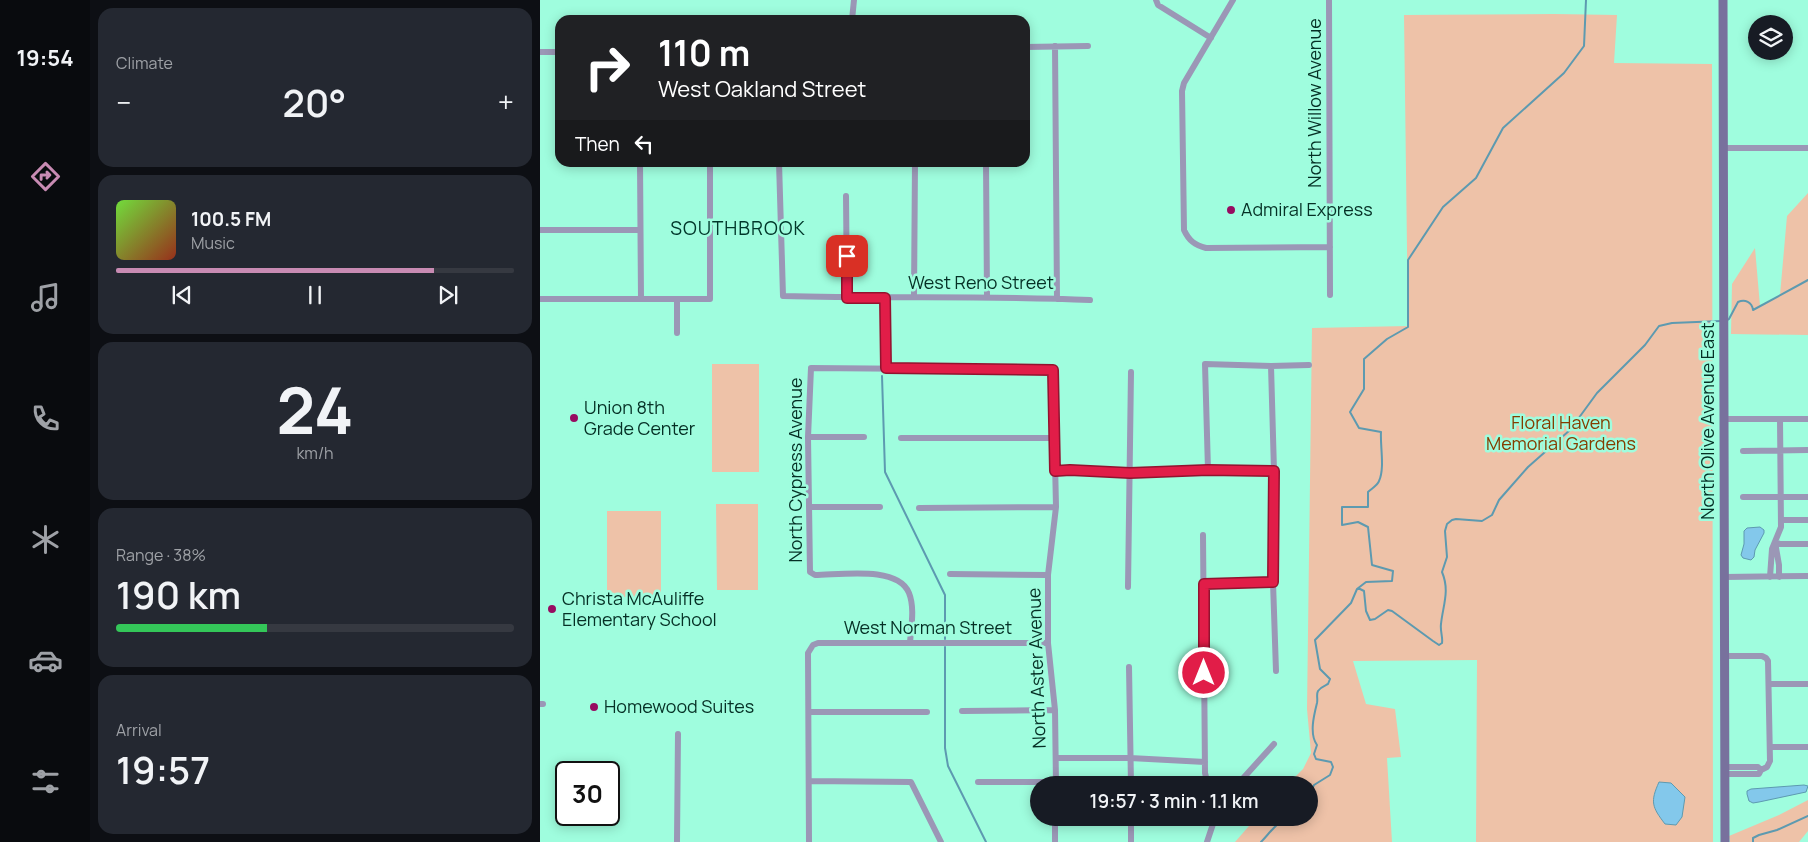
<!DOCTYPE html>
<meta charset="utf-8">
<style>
:root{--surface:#171b24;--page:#242831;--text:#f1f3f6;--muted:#9ea1a6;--line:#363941;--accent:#c88bb3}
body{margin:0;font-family:Manrope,sans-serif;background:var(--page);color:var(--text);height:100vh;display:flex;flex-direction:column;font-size:19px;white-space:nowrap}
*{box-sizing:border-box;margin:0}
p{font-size:16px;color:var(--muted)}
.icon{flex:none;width:28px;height:28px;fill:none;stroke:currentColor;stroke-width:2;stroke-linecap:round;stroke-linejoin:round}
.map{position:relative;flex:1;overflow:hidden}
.drawer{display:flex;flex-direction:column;gap:8px;padding:8px;background:#0d0f14;width:450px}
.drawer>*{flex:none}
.banner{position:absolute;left:15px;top:15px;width:475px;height:152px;border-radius:15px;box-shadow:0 2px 12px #0003;background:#202124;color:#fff;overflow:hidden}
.tools{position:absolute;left:1208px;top:15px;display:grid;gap:10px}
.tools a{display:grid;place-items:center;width:45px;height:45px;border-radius:50%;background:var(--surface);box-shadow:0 2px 12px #0003;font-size:25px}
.speed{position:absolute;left:15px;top:761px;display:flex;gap:10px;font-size:25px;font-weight:700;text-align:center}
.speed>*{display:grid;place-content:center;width:65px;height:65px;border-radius:50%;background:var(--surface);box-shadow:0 2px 12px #0003;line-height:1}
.speed .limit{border:2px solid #111;border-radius:8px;background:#fff;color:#111}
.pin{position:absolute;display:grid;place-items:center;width:42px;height:42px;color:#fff;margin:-21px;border-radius:10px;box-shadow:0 2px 8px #0006}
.me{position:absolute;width:55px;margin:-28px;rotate:0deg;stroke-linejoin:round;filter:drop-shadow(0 0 4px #0008)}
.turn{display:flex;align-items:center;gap:18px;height:105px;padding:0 20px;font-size:22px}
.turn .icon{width:65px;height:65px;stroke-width:2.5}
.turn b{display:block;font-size:35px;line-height:42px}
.then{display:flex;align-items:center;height:48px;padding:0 20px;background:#0003;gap:10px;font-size:19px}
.big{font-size:38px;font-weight:600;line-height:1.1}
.drawer .tile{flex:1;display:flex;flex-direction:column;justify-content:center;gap:8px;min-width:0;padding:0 18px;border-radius:15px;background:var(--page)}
.drawer .dial{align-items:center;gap:0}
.dial b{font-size:65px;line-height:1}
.song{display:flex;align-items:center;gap:15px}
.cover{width:60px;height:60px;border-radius:8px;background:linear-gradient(135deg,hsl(100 70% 55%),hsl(10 70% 35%))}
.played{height:5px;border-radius:2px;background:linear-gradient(90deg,var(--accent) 80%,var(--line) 80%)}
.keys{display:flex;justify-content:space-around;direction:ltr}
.heat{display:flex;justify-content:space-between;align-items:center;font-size:28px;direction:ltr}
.charge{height:8px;border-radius:4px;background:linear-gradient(90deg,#34c759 38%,var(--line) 0)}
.trip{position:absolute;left:490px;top:776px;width:288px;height:50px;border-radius:25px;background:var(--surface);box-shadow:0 2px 12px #0003;font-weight:600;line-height:50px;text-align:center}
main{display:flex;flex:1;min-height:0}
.dock{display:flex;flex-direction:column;width:90px;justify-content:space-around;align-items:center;background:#090b0e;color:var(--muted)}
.dock .icon{width:35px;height:35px}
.dock .current{color:var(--accent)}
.dock b{font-size:22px;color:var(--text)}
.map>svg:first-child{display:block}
</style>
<main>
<nav class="dock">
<b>19:54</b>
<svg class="icon current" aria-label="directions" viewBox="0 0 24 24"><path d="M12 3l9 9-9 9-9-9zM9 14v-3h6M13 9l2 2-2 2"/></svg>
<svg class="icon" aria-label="music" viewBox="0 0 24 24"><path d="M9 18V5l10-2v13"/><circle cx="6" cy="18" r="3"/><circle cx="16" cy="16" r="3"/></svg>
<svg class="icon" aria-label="phone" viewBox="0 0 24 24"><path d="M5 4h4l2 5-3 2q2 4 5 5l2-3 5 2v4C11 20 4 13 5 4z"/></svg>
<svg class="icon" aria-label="climate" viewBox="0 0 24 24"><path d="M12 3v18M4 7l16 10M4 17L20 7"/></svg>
<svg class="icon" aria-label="car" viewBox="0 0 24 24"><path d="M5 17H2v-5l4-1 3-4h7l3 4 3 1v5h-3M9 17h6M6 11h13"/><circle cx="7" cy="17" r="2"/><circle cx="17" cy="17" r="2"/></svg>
<svg class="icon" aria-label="filters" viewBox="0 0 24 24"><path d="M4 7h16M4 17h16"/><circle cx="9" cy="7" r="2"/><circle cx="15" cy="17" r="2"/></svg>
</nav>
<section class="drawer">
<div class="tile"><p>Climate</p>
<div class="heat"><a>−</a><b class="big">20°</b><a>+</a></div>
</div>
<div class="tile">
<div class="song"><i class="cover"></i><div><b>100.5 FM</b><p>Music</p></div></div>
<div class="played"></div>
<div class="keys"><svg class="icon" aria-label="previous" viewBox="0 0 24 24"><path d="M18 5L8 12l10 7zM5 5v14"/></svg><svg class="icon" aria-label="pause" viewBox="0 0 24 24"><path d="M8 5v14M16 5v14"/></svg><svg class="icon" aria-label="next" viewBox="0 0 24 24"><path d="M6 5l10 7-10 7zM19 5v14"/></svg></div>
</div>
<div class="tile dial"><b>24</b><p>km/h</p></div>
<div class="tile"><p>Range · 38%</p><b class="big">190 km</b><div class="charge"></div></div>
<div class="tile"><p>Arrival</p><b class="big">19:57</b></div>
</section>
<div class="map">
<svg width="1268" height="842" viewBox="0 0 1268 842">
<rect width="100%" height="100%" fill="#9ffdde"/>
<!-- green -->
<path fill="#eec2a8" d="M1014,14L1077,15L1074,63L1172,64L1173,842H936L937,660L813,661L826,704L855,709L861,757L847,758L852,842H695L716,818H769V785H747L763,769L771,753L767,709L772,328L868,326L864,15Z
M1268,193V335L1191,334L1192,284L1215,248L1220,306L1240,295L1247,216Z
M172,364H219V472H172Z
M176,504H218V590H177Z
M67,511H121V597H67Z
M1268,800V831L1259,842H1190L1189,836L1239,815Z"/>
<!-- water -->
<path fill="#83c8eb" stroke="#5d9ab0" d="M1220,527L1224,530V533L1215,550L1214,557L1211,560L1203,558L1201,555L1204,544V531L1207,528Z
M1119,782L1131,783L1145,797L1142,817L1136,825L1125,824C1112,807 1110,802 1119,782Z
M1264,785L1268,786L1266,792L1219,802L1213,803L1209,801L1207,794V791L1211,789Z"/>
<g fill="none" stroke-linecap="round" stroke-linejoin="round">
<!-- stream -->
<path stroke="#5d9ab0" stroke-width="2" d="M1186,321L1189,319L1198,302C1205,299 1212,302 1213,310L1268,280
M342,376L345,472L405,595V639
M817,589L826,582L852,581L853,571L832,565L828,527L818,522L802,525V507H828V492C831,489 838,485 839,481C845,468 840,446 841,432L819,428L810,412L824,389V359L847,339L868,327V260L903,207L936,178L963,128L1024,73L1044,46L1046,0
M405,647V748L408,766L446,842
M769,795L774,785L790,775L793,767L791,762L776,759L774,754L777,745C769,734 774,715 777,703C778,698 776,695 778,691C781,687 784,686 788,684L790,679L780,669L775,640L811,603L817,589H820L824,591L826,611L830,620L835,619L848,610L852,611L893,641L899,645L902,643C903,637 900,631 901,624C903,605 910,591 902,572L907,557L905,531L907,524L912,520L916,519L942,521L952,515L959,500L988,467L1030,430L1057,393L1105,345L1119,326L1132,323L1181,321
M721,842C728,835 737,822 746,818
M1213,842V838L1219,835L1237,830L1268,816"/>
<!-- street -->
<path stroke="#9b97b6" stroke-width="6" d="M616,0L618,5L671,38
M693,0L644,83L642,91L644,230C649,241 655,245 666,248L790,247
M789,0L790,295
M312,20L314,0
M515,46L517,299
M485,47L548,46
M0,52H20
M1184,148H1268
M100,162L101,299
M239,162L243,296C345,299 447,295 550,300
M446,162L447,297
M306,196L307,298
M0,230H100
M374,297L375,162
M345,298L346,368
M0,299H170V162
M137,299V333
M731,366L734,471L733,582L736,671
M1184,419H1268
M268,437H324
M361,438H513
M1203,451L1268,450
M668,470L665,364L731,366L769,365
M515,471L530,470L590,473L668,470L734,471
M1203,497H1268
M269,507H340
M379,508L516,507
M1241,520H1268
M663,535L665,773L668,785
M1235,542L1239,565V577
M1235,542L1240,544H1268
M410,574L508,575
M1184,577L1268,576
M1230,577L1232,549L1241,527L1240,419
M664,584L733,582
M588,587L591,372
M370,643C371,627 375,608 369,593C358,565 299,575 275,575L270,572L268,437L271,368L513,370L516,507L508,575V643L515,710L516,785
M1184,656H1222L1226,658L1228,661L1230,761L1227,767L1221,770
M589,667L591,785
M1229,684H1268
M0,704H3
M422,711L515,710
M269,712H387
M1230,747H1268
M516,758H590L665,762
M1185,767H1218L1221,770L1219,774H1185
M269,781L371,782L401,842
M438,782H516
M697,785L734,744
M591,818V842
M137,842L138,734
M269,842L268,653L273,645L278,643H508
M515,842V818
M667,842L675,818"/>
<!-- secondary -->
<path stroke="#78719d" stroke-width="9" d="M1183,0L1185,842"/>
</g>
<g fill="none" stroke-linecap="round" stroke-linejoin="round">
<!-- route casing -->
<g stroke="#92132f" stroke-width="12">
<path id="route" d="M307,256V298H345L346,368L513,370L515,471L530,470L590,473L668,470L734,471L733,582L664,584V673"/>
</g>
<!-- route -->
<use href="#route" stroke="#e11d48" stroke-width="9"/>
</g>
<!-- markers -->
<g fill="#970c61" stroke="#9ffdde" stroke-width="2">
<circle cx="691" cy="210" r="5"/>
<circle cx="34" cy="418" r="5"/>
<circle cx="12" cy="609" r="5"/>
<circle cx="54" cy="707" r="5"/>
</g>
<g text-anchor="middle" stroke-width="5" stroke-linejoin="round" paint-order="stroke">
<!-- street labels -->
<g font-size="18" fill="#053025" stroke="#9ffdde">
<text transform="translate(775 103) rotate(-90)" y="6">North Willow Avenue</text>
<text x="441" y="289">West Reno Street</text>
<text transform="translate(1168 421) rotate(-90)" y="6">North Olive Avenue East</text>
<text transform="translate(256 470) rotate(-90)" y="6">North Cypress Avenue</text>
<text x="388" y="634">West Norman Street</text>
<text transform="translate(497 668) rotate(-92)" y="6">North Aster Avenue</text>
</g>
<!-- poi labels -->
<g font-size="18" fill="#053025" stroke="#9ffdde" text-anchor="start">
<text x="701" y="216">Admiral Express</text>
<text x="44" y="414">Union 8th<tspan x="44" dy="21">Grade Center</tspan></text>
<text x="22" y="605">Christa McAuliffe<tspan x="22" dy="21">Elementary School</tspan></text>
<text x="64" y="713">Homewood Suites</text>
</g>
<!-- park labels -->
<g font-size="18" fill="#843d00" stroke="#9ffdde">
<text x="1021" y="429">Floral Haven<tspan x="1021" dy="21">Memorial Gardens</tspan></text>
</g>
<!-- neighbourhood labels -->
<g font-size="19" letter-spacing="1" fill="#00372a" stroke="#9ffdde">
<text x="198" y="235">SOUTHBROOK</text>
</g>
</g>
</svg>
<div class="tools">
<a><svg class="icon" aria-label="layers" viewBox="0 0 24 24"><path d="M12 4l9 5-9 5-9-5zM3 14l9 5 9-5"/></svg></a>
</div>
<div class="speed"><div class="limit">30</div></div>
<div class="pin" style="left:307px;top:256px;background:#d93025"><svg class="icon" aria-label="arrive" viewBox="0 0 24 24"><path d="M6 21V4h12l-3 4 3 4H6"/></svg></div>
<svg class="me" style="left:664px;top:673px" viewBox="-20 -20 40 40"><circle r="17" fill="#e11d48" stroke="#fff" stroke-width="3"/><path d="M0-11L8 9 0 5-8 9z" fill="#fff"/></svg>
<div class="trip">19:57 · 3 min · 1.1 km</div>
<div class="banner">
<div class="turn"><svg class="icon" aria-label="right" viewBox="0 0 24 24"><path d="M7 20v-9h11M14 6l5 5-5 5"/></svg><div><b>110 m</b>West Oakland Street</div></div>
<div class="then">Then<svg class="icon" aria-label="left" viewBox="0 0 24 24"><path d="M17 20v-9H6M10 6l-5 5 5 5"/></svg></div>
</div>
</div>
</main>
